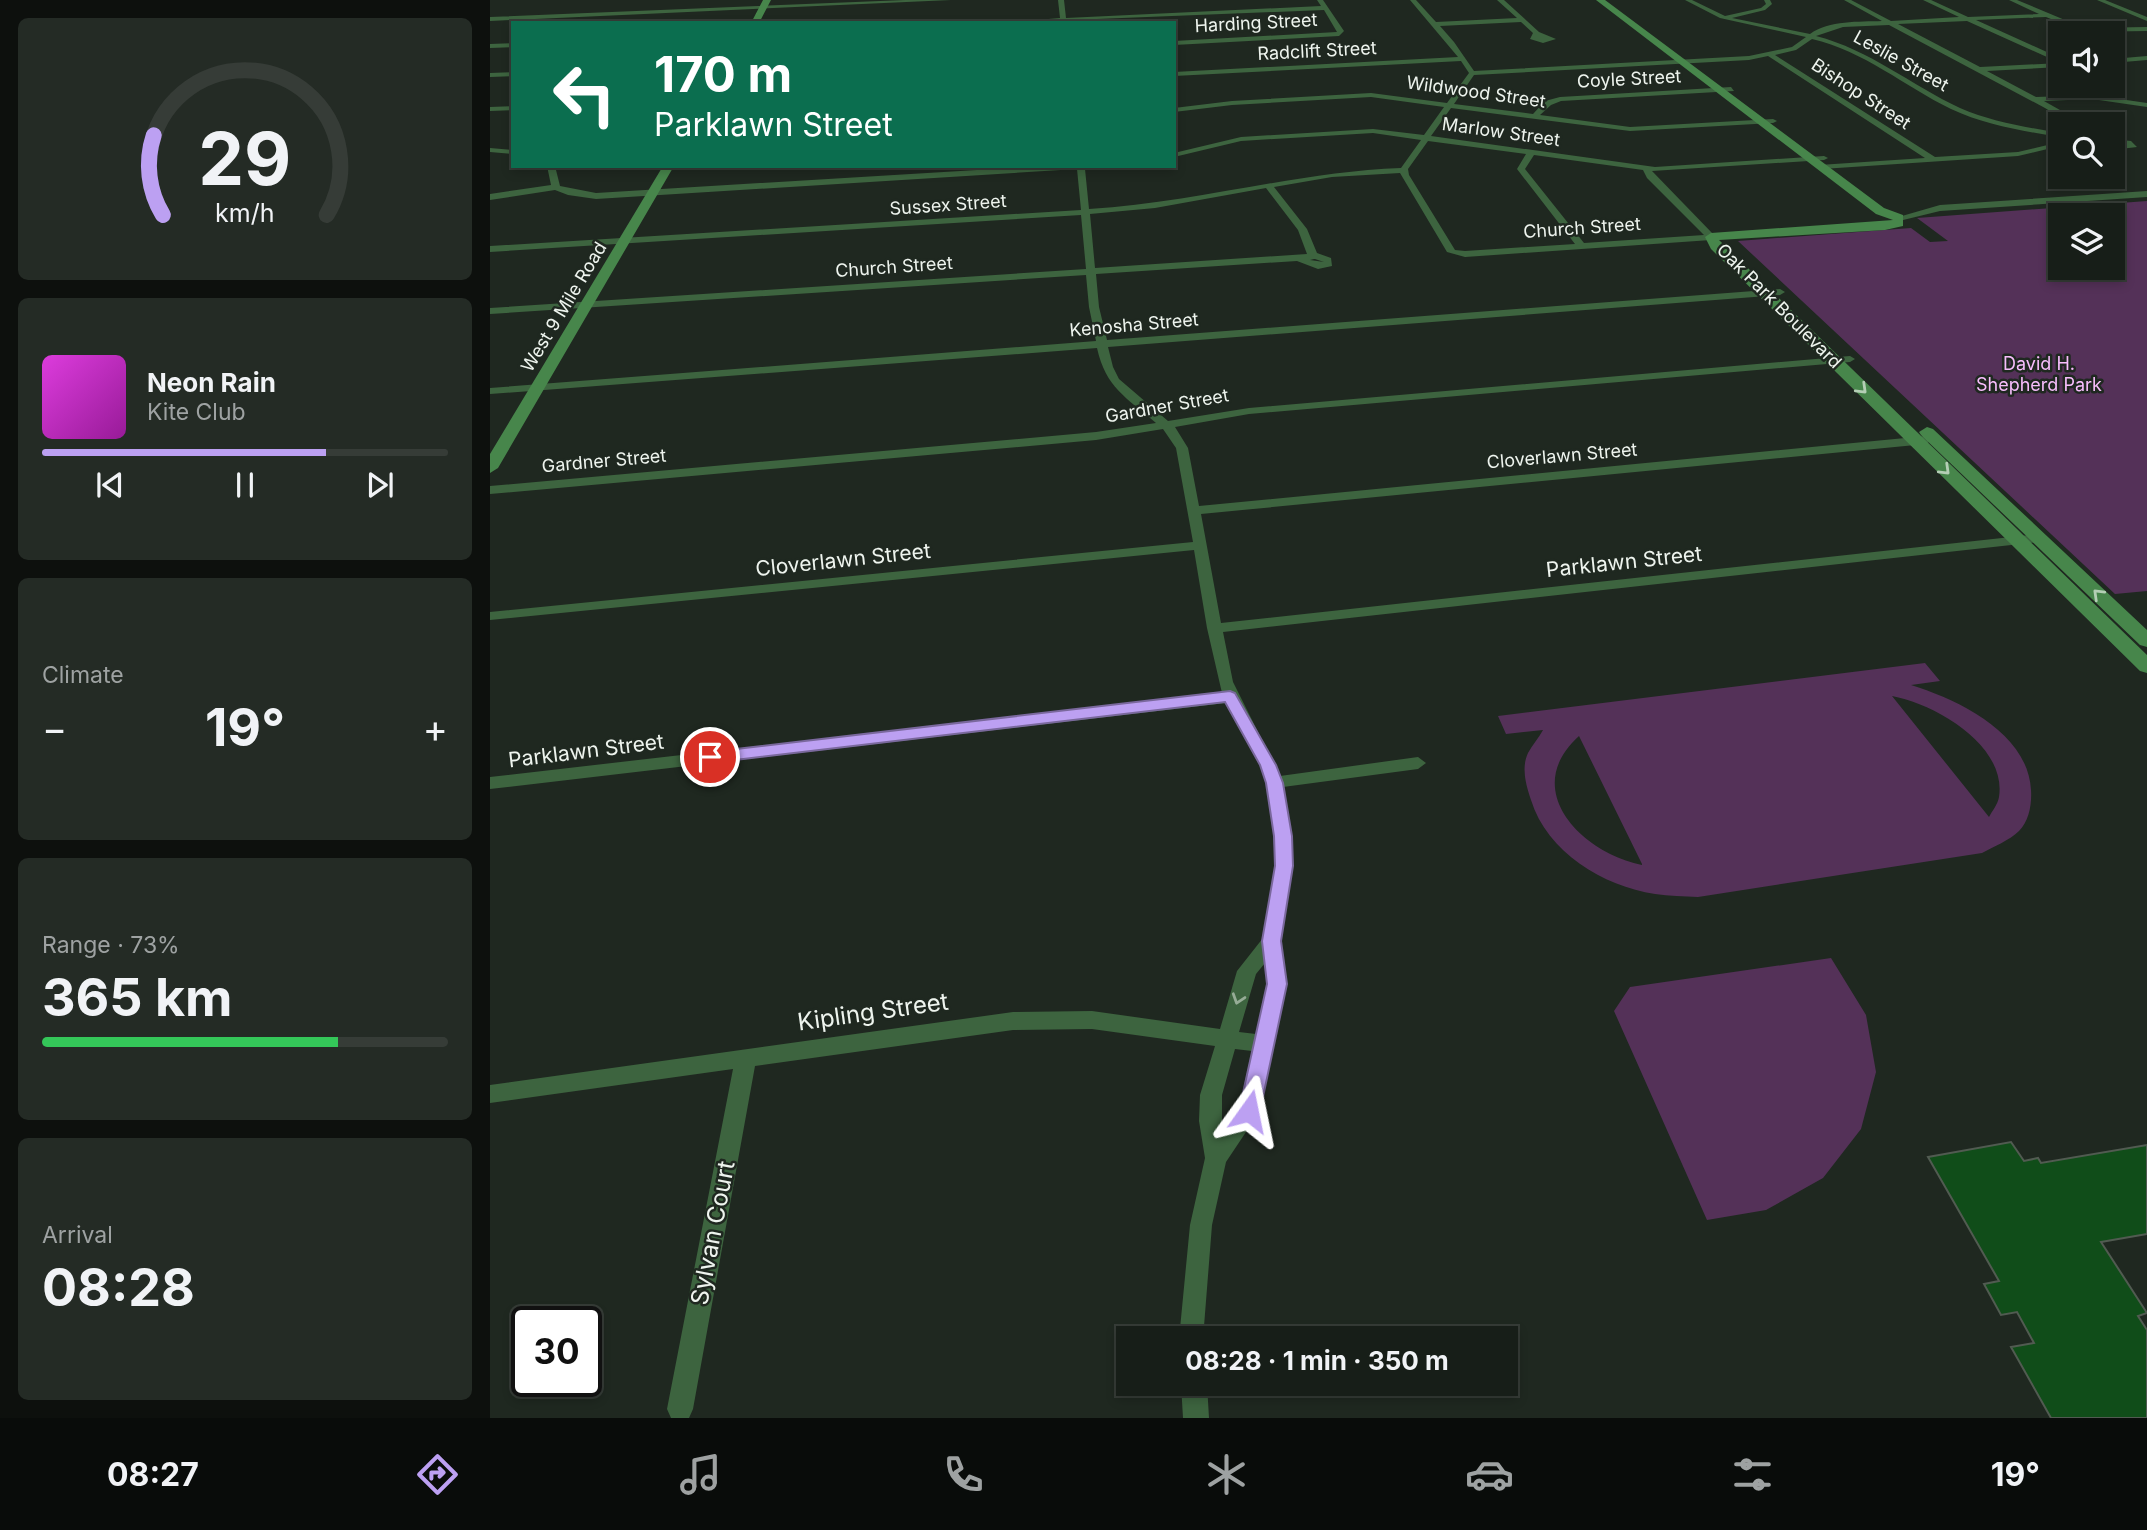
<!DOCTYPE html>
<meta charset="utf-8">
<style>
:root{--surface:#171e18;--page:#242b25;--text:#f1f3f6;--muted:#9ea2a2;--line:#363c37;--accent:#bca0f2}
body{margin:0;font-family:Inter,sans-serif;background:var(--page);color:var(--text);height:100vh;display:flex;flex-direction:column;font-size:26px;white-space:nowrap}
*{box-sizing:border-box;margin:0}
p{font-size:23px;color:var(--muted)}
.icon{flex:none;width:38px;height:38px;fill:none;stroke:currentColor;stroke-width:2;stroke-linecap:round;stroke-linejoin:round}
.map{position:relative;flex:1;overflow:hidden}
.sheet{display:flex;flex-direction:column;gap:18px;padding:18px;background:#0d100d;width:490px}
.sheet>*{flex:none}
.hud{position:absolute;left:21px;top:21px;width:665px;height:147px;border-radius:0px;box-shadow:0 4px 10px #0003,0 0 0 2px var(--line);background:#0b6e4f;color:#fff;overflow:hidden}
.buttons{position:absolute;left:1558px;top:21px;display:grid;gap:14px}
.buttons a{display:grid;place-items:center;width:77px;height:77px;border-radius:0px;background:var(--surface);box-shadow:0 4px 10px #0003,0 0 0 2px var(--line);font-size:35px}
.speed{position:absolute;left:21px;top:1306px;display:flex;gap:14px;font-size:35px;font-weight:700;text-align:center}
.speed>*{display:grid;place-content:center;width:91px;height:91px;border-radius:50%;background:var(--surface);box-shadow:0 4px 10px #0003,0 0 0 2px var(--line);line-height:1}
.speed .limit{border:4px solid #111;border-radius:10px;background:#fff;color:#111}
.pin{position:absolute;display:grid;place-items:center;width:60px;height:60px;color:#fff;margin:-30px;border:4px solid #fff;border-radius:50%;box-shadow:0 2px 7px #0007}
.me{position:absolute;width:77px;margin:-38px;rotate:12deg;stroke-linejoin:round;filter:drop-shadow(0 0 5px #0008)}
.turn{display:flex;align-items:center;gap:24px;height:147px;padding:0 28px;font-size:32px}
.turn .icon{width:91px;height:91px;stroke-width:2.5}
.turn b{display:block;font-size:49px;line-height:60px}
.big{font-size:52px;font-weight:700;line-height:1.1}
.sheet .card{flex:1;display:flex;flex-direction:column;justify-content:center;gap:10px;min-width:0;padding:0 24px;border-radius:10px;background:var(--page)}
.sheet .dial{align-items:center;gap:0}
.dial svg{height:182px;overflow:visible;fill:none;stroke:var(--line);stroke-width:7;stroke-linecap:round;text-anchor:middle}
.dial text{fill:var(--text);stroke:none}
.song{display:flex;align-items:center;gap:21px}
.cover{width:84px;height:84px;border-radius:10px;background:linear-gradient(135deg,hsl(300 70% 55%),hsl(300 70% 35%))}
.played{height:7px;border-radius:4px;background:linear-gradient(90deg,var(--accent) 70%,var(--line) 70%)}
.keys{display:flex;justify-content:space-around;direction:ltr}
.heat{display:flex;justify-content:space-between;align-items:center;font-size:38px;direction:ltr}
.charge{height:10px;border-radius:5px;background:linear-gradient(90deg,#34c759 73%,var(--line) 0)}
.trip{position:absolute;left:626px;top:1326px;width:402px;height:70px;border-radius:0px;background:var(--surface);box-shadow:0 4px 10px #0003,0 0 0 2px var(--line);font-weight:700;line-height:70px;text-align:center}
.tabs{display:flex;height:112px;justify-content:space-around;align-items:center;background:#090c0a;color:var(--muted)}
.tabs .icon{width:49px;height:49px}
.tabs .active{color:var(--accent)}
.tabs b{font-size:32px;color:var(--text)}
main{display:flex;flex:1;min-height:0}
.map>svg:first-child{display:block}
</style>
<main>
<section class="sheet">
<div class="card dial"><svg viewBox="0 0 100 80">
<path d="M14 69A42 42 0 1 1 86 69"/>
<path d="M14 69A42 42 0 0 1 10 34" stroke="#bca0f2"/>
<text x="50" y="56" font-size="32" font-weight="700">29</text>
<text x="50" y="72" font-size="11">km/h</text>
</svg></div>
<div class="card">
<div class="song"><i class="cover"></i><div><b>Neon Rain</b><p>Kite Club</p></div></div>
<div class="played"></div>
<div class="keys"><svg class="icon" aria-label="previous" viewBox="0 0 24 24"><path d="M18 5L8 12l10 7zM5 5v14"/></svg><svg class="icon" aria-label="pause" viewBox="0 0 24 24"><path d="M8 5v14M16 5v14"/></svg><svg class="icon" aria-label="next" viewBox="0 0 24 24"><path d="M6 5l10 7-10 7zM19 5v14"/></svg></div>
</div>
<div class="card"><p>Climate</p>
<div class="heat"><a>−</a><b class="big">19°</b><a>+</a></div>
</div>
<div class="card"><p>Range · 73%</p><b class="big">365 km</b><div class="charge"></div></div>
<div class="card"><p>Arrival</p><b class="big">08:28</b></div>
</section>
<div class="map">
<svg width="1657" height="1418" viewBox="0 0 1657 1418">
<rect width="100%" height="100%" fill="#1f2820"/>
<!-- green -->
<path fill="#543158" fill-rule="evenodd" d="M1657,201V591L1625,594L1248,241L1421,228L1440,242L1458,241L1427,218ZM1570,215H1622V268H1570Z
M1435,663L1450,681L1421,685C1469,700 1538,733 1541,790C1542,804 1539,821 1529,831C1520,840 1503,847 1492,853L1208,897C1194,896 1179,896 1165,894C1113,886 1057,852 1041,800C1036,785 1031,768 1038,753C1042,745 1049,738 1053,730L1016,734L1008,716ZM1402,696C1445,704 1517,745 1509,797C1508,804 1502,811 1499,817ZM1089,736L1152,864V865C1092,853 1029,790 1089,736Z
M1341,958L1376,1015L1386,1072L1371,1129L1333,1178L1276,1210L1217,1220L1124,1011L1140,987Z"/>
<!-- building -->
<path fill="#104d19" stroke="#515b51" stroke-width="2" d="M1521,1142L1534,1161L1548,1158L1551,1163L1657,1145V1234L1611,1242L1657,1313L1648,1316L1657,1330V1418H1561L1521,1347L1544,1343L1527,1312L1511,1315L1494,1284L1509,1281L1438,1157Z"/>
<g fill="none" stroke-linecap="round" stroke-linejoin="round">
<!-- street -->
<path fill="#3d643f" fill-rule="evenodd" d="M415,0H461L0,21V17Z
M568,0H574L576,18L831,6L827,0H833L854,31L849,36L684,45V41L847,32L834,10L510,23L570,18Z
M920,0H926L946,22L1027,18L1007,0H1014L1049,32L1066,39L1053,43L1040,39L1043,33L1031,22L950,26L964,42L984,71L1259,56L1302,47L1316,37L1230,18L1195,0H1202L1235,16L1271,8L1276,4L1274,0H1280L1282,4L1275,10L1242,18L1320,34C1339,20 1369,22 1392,21L1354,0H1361L1401,21L1469,17L1433,0H1441L1478,17L1549,14L1519,0H1527L1594,28L1657,27V31L1593,32L1556,17L1486,20L1570,58V67L1497,71L1546,97L1602,95L1657,103V107L1602,99L1554,101L1577,114L1584,124H1576L1571,118L1555,108L1399,25L1353,27L1326,36C1380,50 1421,85 1470,108C1502,122 1536,127 1570,133V137C1533,131 1495,125 1461,109C1414,86 1374,51 1322,39L1306,50L1285,55L1445,157L1528,152L1570,142V146L1528,156L1332,169H1329V165L1435,158L1278,56L1259,60L984,75L964,104L1043,114L1055,101L1070,97L1241,87L1244,91L1071,101L1061,105L1050,115L1140,127L1283,119L1287,121L1283,123L1140,131L961,108L941,136L1165,167L1334,156L1338,158L1334,160L1162,171L1224,235V239L1221,240L975,257L957,252L910,173L842,177L784,187L817,229L827,253L841,258L842,266L828,269L807,261L606,274L609,307L617,340L1290,289L1295,292L1290,295L618,347L623,367L629,379L678,421L759,408L1360,356L1365,359L1360,362L759,414L685,427L698,448L709,506L1436,436L1442,440L1436,444L711,514L731,623L1549,534L1556,538L1549,542L733,632L743,682L790,776L928,757L936,763L928,769L793,787L801,829L803,866L791,941L797,984L770,1111L736,1162L722,1225L713,1339H689L700,1225L715,1158L709,1121L710,1095L725,1046L602,1029L523,1030L265,1066L203,1409L199,1418H181L177,1409L243,1069L0,1103V1085L523,1012L602,1011L730,1029L747,971L773,938L785,866L783,829L776,783L770,765L736,703L0,789V777L732,693L717,628L704,550L0,620V612L703,542L686,448L673,429L606,440L0,494V486L606,432L666,423C636,397 616,388 607,348L0,394V388L606,341L599,307L596,275L0,314V308L596,269L591,215L0,252V246L591,210L587,169L106,199L78,195L65,190L0,200V194L61,185L57,166H65L70,186L106,193L553,166H602L595,169L599,209C705,203 805,172 911,168L931,140L883,133L751,141L684,157V153L751,137L883,129L934,135L954,107L881,97L742,105L684,112V108L742,101L881,93L957,103L979,73L971,61L684,76V72L968,57ZM1477,21L1568,62L1570,63L1490,67L1408,24ZM938,141L1036,154L1027,169L1085,244L975,251L965,250L919,175L918,169ZM1044,155L1153,170L1157,178L1214,235L1094,243L1035,169ZM776,188L808,230L817,254L605,268L600,214L665,208ZM824,259H825L834,262L820,260ZM775,963L777,984L766,1034L749,1032L766,974ZM745,1049L762,1051L749,1107L732,1131V1095Z
M1607,0H1615L1657,17V21Z
M23,43V47L0,48V44Z
M1657,56V60L1622,63V59Z
M23,72V76L0,77V73Z
M23,106V110L0,111V107Z
M1622,139L1641,141L1647,147L1622,150V146L1635,145L1622,143Z
M0,148L23,150V154L0,152Z
M1657,191V197L1450,211L1409,221L1405,218L1450,205Z
M691,1384H717L719,1418H693Z"/>
<!-- secondary -->
<path fill="#47864b" fill-rule="evenodd" d="M273,0H281L269,23H261Z
M1106,0H1115L1394,208L1413,215V226L1395,230L1229,240L1657,655V673L1650,671L1221,249L1215,237L1221,233L1403,220L1386,214Z
M173,166H184L8,468L0,473V454Z
M1437,427L1443,429L1657,630V647L1650,645L1431,435L1429,432Z"/>
</g>
<!-- one-way arrows -->
<defs><path id="oneway-chevron" d="M-2-3.5L2.5 0L-2 3.5" fill="none" stroke-width="1.6" stroke-linecap="round" stroke-linejoin="round" transform="scale(1.75)"/></defs>
<g stroke="#b4ceb5">
<use href="#oneway-chevron" transform="translate(1372 389) rotate(44)"/>
<use href="#oneway-chevron" transform="translate(1455 470) rotate(44)"/>
<use href="#oneway-chevron" transform="translate(1608 594) rotate(-136)"/>
</g>
<use stroke="#96ac96" href="#oneway-chevron" transform="translate(748 999) rotate(108)"/>
<!-- route -->
<path fill="#bca0f2" stroke="#7a689d" stroke-width="2" d="M740,691L745,693L786,765L793,783L802,836L803,866L791,941L797,984L770,1111L767,1117L759,1120L752,1117L749,1111L777,984L772,941L785,866L784,836L776,783L770,765L735,702L220,763L212,757L220,752Z"/>
<g text-anchor="middle" stroke-width="5" stroke-linejoin="round" paint-order="stroke">
<!-- far-street labels -->
<g font-size="18" fill="#eef4ee" stroke="#1f2820">
<text transform="translate(766 23) rotate(-3)" y="6">Harding Street</text>
<text transform="translate(827 51) rotate(-3)" y="6">Radclift Street</text>
<text transform="translate(1411 61) rotate(29)" y="6">Leslie Street</text>
<text transform="translate(1139 79) rotate(-3)" y="6">Coyle Street</text>
<text transform="translate(986 92) rotate(8)" y="6">Wildwood Street</text>
<text transform="translate(1371 94) rotate(33)" y="6">Bishop Street</text>
<text transform="translate(1011 132) rotate(8)" y="6">Marlow Street</text>
<text transform="translate(458 205) rotate(-4)" y="6">Sussex Street</text>
<text transform="translate(1092 228) rotate(-4)" y="6">Church Street</text>
<text transform="translate(404 267) rotate(-4)" y="6">Church Street</text>
<text transform="translate(1289 306) rotate(45)" y="6">Oak Park Boulevard</text>
<text transform="translate(74 307) rotate(-59)" y="6">West 9 Mile Road</text>
<text transform="translate(644 325) rotate(-5)" y="6">Kenosha Street</text>
<text transform="translate(677 406) rotate(-10)" y="6">Gardner Street</text>
<text transform="translate(1072 456) rotate(-5)" y="6">Cloverlawn Street</text>
<text transform="translate(114 461) rotate(-5)" y="6">Gardner Street</text>
</g>
<!-- far-park labels -->
<g font-size="18" fill="#f7bdfc" stroke="#1f2820">
<text x="1549" y="370">David H.<tspan x="1549" dy="21">Shepherd Park</tspan></text>
</g>
<!-- street labels -->
<g font-size="21" fill="#eef4ee" stroke="#1f2820">
<text transform="translate(353 560) rotate(-6)" y="7">Cloverlawn Street</text>
<text transform="translate(1134 562) rotate(-6)" y="7">Parklawn Street</text>
<text transform="translate(96 751) rotate(-7)" y="7">Parklawn Street</text>
</g>
<!-- near-street labels -->
<g font-size="24" fill="#eef4ee" stroke="#1f2820">
<text transform="translate(383 1012) rotate(-8)" y="8">Kipling Street</text>
<text transform="translate(223 1233) rotate(-79)" y="8">Sylvan Court</text>
</g>
</g>
</svg>
<div class="buttons">
<a><svg class="icon" aria-label="sound" viewBox="0 0 24 24"><path d="M4 9h4l5-4v14l-5-4H4zM17 9q2 3 0 6"/></svg></a>
<a><svg class="icon" aria-label="search" viewBox="0 0 24 24"><circle cx="10" cy="10" r="6"/><path d="M15 15l6 6"/></svg></a>
<a><svg class="icon" aria-label="layers" viewBox="0 0 24 24"><path d="M12 4l9 5-9 5-9-5zM3 14l9 5 9-5"/></svg></a>
</div>
<div class="speed"><div class="limit">30</div></div>
<div class="pin" style="left:220px;top:757px;background:#d93025"><svg class="icon" aria-label="arrive" viewBox="0 0 24 24"><path d="M6 21V4h12l-3 4 3 4H6"/></svg></div>
<svg class="me" style="left:759px;top:1111px" viewBox="-20 -20 40 40"><path d="M0-17L14 15 0 8-14 15z" fill="#bca0f2" stroke="#fff" stroke-width="4"/></svg>
<div class="trip">08:28 · 1 min · 350 m</div>
<div class="hud">
<div class="turn"><svg class="icon" aria-label="left" viewBox="0 0 24 24"><path d="M17 20v-9H6M10 6l-5 5 5 5"/></svg><div><b>170 m</b>Parklawn Street</div></div>
</div>
</div>
</main>
<nav class="tabs">
<b>08:27</b>
<svg class="icon active" aria-label="directions" viewBox="0 0 24 24"><path d="M12 3l9 9-9 9-9-9zM9 14v-3h6M13 9l2 2-2 2"/></svg>
<svg class="icon" aria-label="music" viewBox="0 0 24 24"><path d="M9 18V5l10-2v13"/><circle cx="6" cy="18" r="3"/><circle cx="16" cy="16" r="3"/></svg>
<svg class="icon" aria-label="phone" viewBox="0 0 24 24"><path d="M5 4h4l2 5-3 2q2 4 5 5l2-3 5 2v4C11 20 4 13 5 4z"/></svg>
<svg class="icon" aria-label="climate" viewBox="0 0 24 24"><path d="M12 3v18M4 7l16 10M4 17L20 7"/></svg>
<svg class="icon" aria-label="car" viewBox="0 0 24 24"><path d="M5 17H2v-5l4-1 3-4h7l3 4 3 1v5h-3M9 17h6M6 11h13"/><circle cx="7" cy="17" r="2"/><circle cx="17" cy="17" r="2"/></svg>
<svg class="icon" aria-label="filters" viewBox="0 0 24 24"><path d="M4 7h16M4 17h16"/><circle cx="9" cy="7" r="2"/><circle cx="15" cy="17" r="2"/></svg>
<b>19°</b>
</nav>
